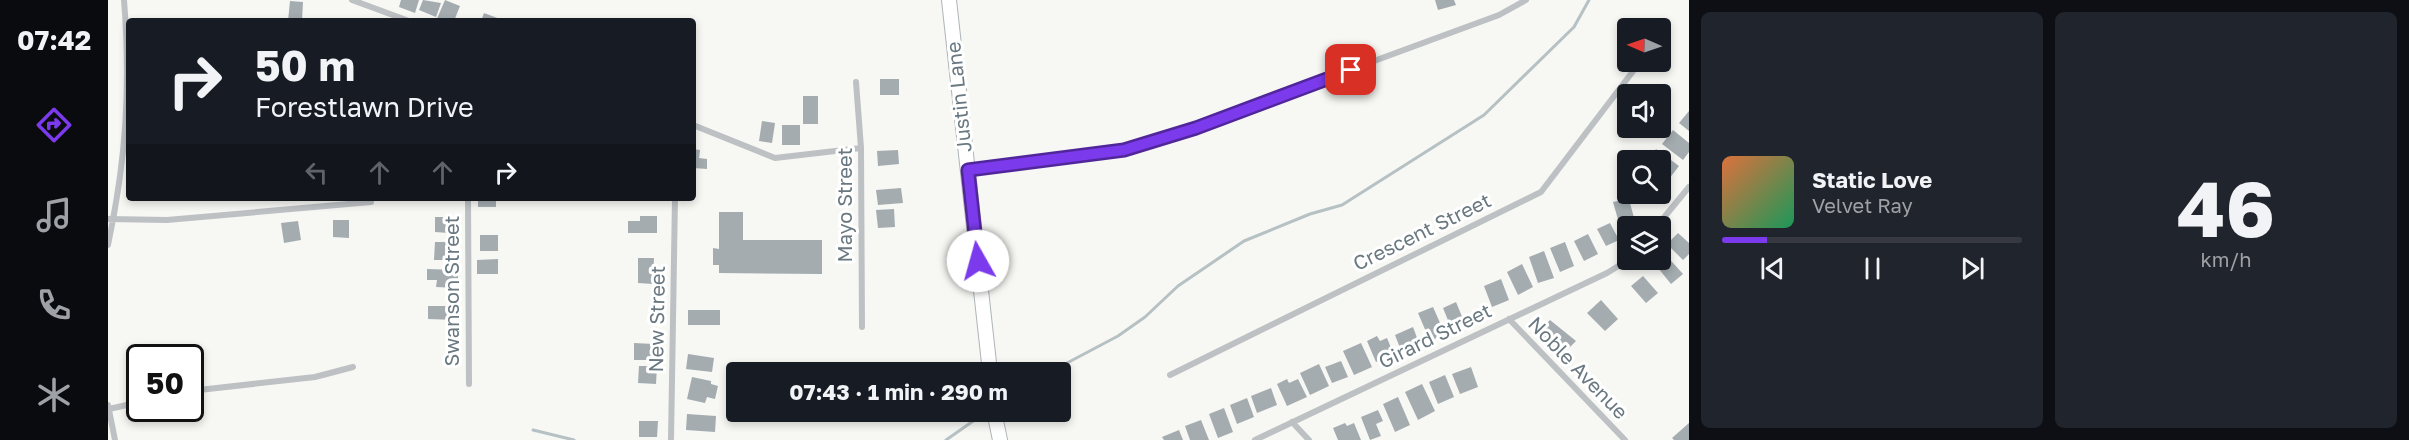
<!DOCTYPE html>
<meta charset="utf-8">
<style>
:root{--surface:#171b24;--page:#20242c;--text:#f1f3f6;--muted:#9ea1a6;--line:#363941;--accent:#7c3aed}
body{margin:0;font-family:"Golos Text",sans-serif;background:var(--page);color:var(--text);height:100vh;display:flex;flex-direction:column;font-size:22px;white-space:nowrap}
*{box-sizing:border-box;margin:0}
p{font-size:20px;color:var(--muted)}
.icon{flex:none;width:33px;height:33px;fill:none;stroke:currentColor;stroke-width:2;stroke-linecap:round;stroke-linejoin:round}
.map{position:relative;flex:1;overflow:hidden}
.sheet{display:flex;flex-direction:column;gap:12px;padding:12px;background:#0d0f14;width:720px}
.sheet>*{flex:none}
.top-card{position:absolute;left:18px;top:18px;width:570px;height:183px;border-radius:6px;box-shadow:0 3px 9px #0003;background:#171b24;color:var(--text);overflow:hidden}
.needle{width:39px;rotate:272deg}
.fabs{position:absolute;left:1509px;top:18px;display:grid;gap:12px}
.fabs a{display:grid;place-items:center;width:54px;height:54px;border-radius:6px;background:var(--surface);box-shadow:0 3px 9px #0003;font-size:30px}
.speed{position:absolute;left:18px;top:344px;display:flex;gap:12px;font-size:30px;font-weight:700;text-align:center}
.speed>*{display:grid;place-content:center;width:78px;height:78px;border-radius:50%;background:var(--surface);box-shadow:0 3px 9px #0003;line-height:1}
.speed .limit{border:3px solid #111;border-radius:9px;background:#fff;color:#111}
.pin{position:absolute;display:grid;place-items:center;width:51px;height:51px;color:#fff;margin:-26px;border-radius:12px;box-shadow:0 3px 9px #0006}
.me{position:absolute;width:66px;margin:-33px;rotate:353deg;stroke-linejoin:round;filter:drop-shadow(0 0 4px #0008)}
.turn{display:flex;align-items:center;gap:21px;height:126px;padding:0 30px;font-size:27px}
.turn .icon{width:78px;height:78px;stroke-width:2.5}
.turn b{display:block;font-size:42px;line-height:51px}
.lanes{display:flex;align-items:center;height:57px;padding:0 30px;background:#0003;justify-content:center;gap:30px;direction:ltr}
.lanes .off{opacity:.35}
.sheet .tile{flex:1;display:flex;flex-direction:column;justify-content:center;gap:9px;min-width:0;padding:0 21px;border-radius:9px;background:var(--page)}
.sheet .dial{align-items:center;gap:0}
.dial b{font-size:78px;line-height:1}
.song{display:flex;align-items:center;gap:18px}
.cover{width:72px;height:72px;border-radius:9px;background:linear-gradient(135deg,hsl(20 70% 55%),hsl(150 70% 35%))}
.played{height:6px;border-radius:3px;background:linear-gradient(90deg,var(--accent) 15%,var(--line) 15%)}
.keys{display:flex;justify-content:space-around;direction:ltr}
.sheet .tiles{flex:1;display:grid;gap:12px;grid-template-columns:repeat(2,1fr)}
.trip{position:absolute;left:618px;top:362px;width:345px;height:60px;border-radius:6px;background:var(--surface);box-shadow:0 3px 9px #0003;font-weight:700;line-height:60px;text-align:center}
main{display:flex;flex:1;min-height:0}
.tabs{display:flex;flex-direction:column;width:108px;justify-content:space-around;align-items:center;background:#090b0e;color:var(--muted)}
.tabs .icon{width:42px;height:42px}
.tabs .selected{color:var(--accent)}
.tabs b{font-size:27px;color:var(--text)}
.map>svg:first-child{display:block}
</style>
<main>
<nav class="tabs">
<b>07:42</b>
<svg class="icon selected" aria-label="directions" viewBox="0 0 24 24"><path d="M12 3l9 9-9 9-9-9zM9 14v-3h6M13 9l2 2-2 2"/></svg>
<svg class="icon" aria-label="music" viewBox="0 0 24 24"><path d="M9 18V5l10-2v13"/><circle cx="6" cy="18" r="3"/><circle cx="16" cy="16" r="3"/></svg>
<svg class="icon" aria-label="phone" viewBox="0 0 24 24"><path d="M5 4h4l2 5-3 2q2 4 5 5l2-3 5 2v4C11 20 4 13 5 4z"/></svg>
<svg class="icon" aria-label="climate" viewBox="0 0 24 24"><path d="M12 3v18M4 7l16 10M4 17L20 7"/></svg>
</nav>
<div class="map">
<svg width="1581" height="440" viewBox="0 0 1581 440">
<rect width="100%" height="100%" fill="#f7f7f4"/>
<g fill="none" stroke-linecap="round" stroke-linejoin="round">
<!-- stream -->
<path stroke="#b6c1c4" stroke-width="3" d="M942,372L1010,336L1037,317L1070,286L1136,241L1202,214L1234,205L1376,115L1466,27L1481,0
M425,430L466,440
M838,440L871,417"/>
</g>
<!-- building -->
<path fill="#a4acb0" d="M293,0H311L307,13L291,7Z
M315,0L333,3L328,17L311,10Z
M337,0L352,6L346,21H328Z
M1327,0H1346L1348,5L1330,10Z
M182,1L195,2L194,21H180Z
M376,13L392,19L391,21H373Z
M772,79H791V95H772Z
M695,96H710V124H695Z
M1581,111V131L1571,123Z
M654,121L667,123L664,143L651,141Z
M674,125H692V145H674Z
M1565,130L1581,143V152L1575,160L1554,144Z
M585,149L592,150L591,158L599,159V169L585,168Z
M1548,149L1571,166L1561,179L1552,173V160H1540Z
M790,150L791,164L770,166L769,151Z
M793,188L795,203L770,205L768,190Z
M370,198H388V207H370Z
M1514,200L1515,204L1522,203L1528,225L1513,230L1505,202Z
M786,209L787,227L770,228L768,210Z
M611,212H635V240H714V274L611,273V265H605V248L611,249Z
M532,216H549V233H520V221H532Z
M327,217H343L341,233L327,232Z
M225,220H241V238L225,237Z
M190,221L193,240L176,243L173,223Z
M1502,223L1511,240L1498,246L1489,229Z
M1570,233L1581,243V254L1575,260L1559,244Z
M1480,234L1490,254L1476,261L1466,241Z
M372,235H390V251H372Z
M327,242H343V260H326Z
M1457,242L1466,266L1452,272L1442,248Z
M1436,251L1446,278L1430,283L1421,257Z
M1557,254L1575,274L1563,284L1546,263Z
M530,258H546L545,284L530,283Z
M390,259V274H369V260Z
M1414,264L1425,287L1410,295L1399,272Z
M319,269L350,270V288L328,287L329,280H319Z
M1535,276L1550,293L1538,303L1523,286Z
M1393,279L1401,300L1384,307L1376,286Z
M1493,300L1510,319L1497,331L1479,313Z
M1348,302L1357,324L1344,330L1335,308Z
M320,306H348V320L320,319Z
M1325,307L1337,334L1322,341L1310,313Z
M580,310H612V325H580Z
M1442,320L1468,341L1453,356L1430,332Z
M1305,327L1312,346L1294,353L1287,335Z
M1269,336L1272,341L1279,338L1286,355L1268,362L1259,341Z
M526,343L546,344V360H526Z
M1253,343L1264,367L1246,375L1235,351Z
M580,354L606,358L604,372L578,369Z
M1233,361L1240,377L1224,383L1217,367Z
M1211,364L1221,386L1202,395L1192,373Z
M531,366H549L548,384L530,383Z
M1363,367L1370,387L1352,394L1344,374Z
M1337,375L1346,397L1330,404L1321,382Z
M584,377L603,381V384L610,386L607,399L599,397L597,403L579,399Z
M1179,379L1181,383L1190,379L1199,397L1179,406L1169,384Z
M1314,384L1327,411L1310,420L1297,392Z
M1163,388L1169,405L1149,413L1143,396Z
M1290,397L1302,425L1287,432L1275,404Z
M1139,398L1146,417L1129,424L1122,405Z
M1116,408L1125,432L1110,438L1101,414Z
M1270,410L1275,421L1268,424L1273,436L1262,440L1253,417Z
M579,414L608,416L607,432L578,430Z
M1093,420L1101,440H1082L1077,426Z
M531,421H550L549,437H531Z
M1237,423L1239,426L1246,423L1253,440H1230L1225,428Z
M1581,423V440H1566L1564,438Z
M1071,430L1075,440H1056L1054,437Z"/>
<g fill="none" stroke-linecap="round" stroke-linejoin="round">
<!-- secondary casing -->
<g stroke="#afb5b8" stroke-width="16">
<path id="secondary" d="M841,0L882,372
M886,411L892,440"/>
</g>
<!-- street -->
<path stroke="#bdc1c4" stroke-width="6" d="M244,0L301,21
M748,82L753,148L754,327
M585,125L667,158L753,148
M860,170L997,153L1051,140L1391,15L1418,0
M360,198L361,384
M0,219L59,220L263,202
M1549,226L1581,187
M0,245C18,160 23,87 16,0
M1401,319L1517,440
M1062,375L1433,192L1532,62
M82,391L207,377L245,367
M0,405L7,440
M1,409L32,402
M1184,422L1201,440
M563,440L567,198
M1147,440L1499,273L1520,260"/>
<!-- secondary -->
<use href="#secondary" stroke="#fff" stroke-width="14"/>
</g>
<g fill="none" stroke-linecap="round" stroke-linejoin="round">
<!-- route casing -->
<g stroke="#51269a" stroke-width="15">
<path id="route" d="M870,261L860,170L1016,150L1088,128L1243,70"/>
</g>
<!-- route -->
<use href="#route" stroke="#7c3aed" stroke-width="10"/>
</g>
<g text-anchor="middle" stroke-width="6" stroke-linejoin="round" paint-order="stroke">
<!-- street labels -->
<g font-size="20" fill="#6a7981" stroke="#fff">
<text transform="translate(851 97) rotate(-96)" y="7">Justin Lane</text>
<text transform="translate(737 205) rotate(-90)" y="7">Mayo Street</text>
<text transform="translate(1314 232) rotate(-26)" y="7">Crescent Street</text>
<text transform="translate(344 291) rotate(-90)" y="7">Swanson Street</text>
<text transform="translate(549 319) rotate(-89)" y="7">New Street</text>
<text transform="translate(1327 336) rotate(-26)" y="7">Girard Street</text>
<text transform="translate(1470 368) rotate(46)" y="7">Noble Avenue</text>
</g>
</g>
</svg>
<div class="fabs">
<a><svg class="needle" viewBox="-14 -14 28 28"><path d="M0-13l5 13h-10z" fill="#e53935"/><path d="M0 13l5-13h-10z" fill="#9ea1a6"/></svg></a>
<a><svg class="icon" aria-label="sound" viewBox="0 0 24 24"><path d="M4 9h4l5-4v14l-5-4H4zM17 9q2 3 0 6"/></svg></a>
<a><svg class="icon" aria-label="search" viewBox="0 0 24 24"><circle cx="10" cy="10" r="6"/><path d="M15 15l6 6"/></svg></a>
<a><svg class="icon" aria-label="layers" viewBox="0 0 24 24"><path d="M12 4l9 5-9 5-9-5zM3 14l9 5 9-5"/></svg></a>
</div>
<div class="speed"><div class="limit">50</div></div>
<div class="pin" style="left:1243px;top:70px;background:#d93025"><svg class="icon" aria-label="arrive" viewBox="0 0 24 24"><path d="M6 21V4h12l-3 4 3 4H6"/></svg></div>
<svg class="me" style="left:870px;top:261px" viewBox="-20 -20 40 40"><circle r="19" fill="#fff"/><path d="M0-13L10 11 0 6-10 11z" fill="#7c3aed"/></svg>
<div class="trip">07:43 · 1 min · 290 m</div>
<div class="top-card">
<div class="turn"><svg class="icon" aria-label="right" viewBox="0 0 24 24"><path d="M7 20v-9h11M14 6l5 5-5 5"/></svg><div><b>50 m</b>Forestlawn Drive</div></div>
<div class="lanes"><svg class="icon off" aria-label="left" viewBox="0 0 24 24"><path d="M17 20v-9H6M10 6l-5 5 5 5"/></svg><svg class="icon off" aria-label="ahead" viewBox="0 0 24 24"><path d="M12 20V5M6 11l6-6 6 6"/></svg><svg class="icon off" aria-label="ahead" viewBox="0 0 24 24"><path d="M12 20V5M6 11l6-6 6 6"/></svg><svg class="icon" aria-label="right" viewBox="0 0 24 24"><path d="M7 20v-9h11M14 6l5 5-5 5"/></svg></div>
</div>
</div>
<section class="sheet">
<div class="tiles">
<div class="tile">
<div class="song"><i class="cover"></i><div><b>Static Love</b><p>Velvet Ray</p></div></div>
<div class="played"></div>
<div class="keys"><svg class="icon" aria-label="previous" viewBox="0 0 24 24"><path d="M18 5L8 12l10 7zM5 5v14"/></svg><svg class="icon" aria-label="pause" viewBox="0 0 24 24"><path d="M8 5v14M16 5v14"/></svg><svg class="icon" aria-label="next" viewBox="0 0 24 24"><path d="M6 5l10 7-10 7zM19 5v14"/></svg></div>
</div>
<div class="tile dial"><b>46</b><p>km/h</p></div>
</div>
</section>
</main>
